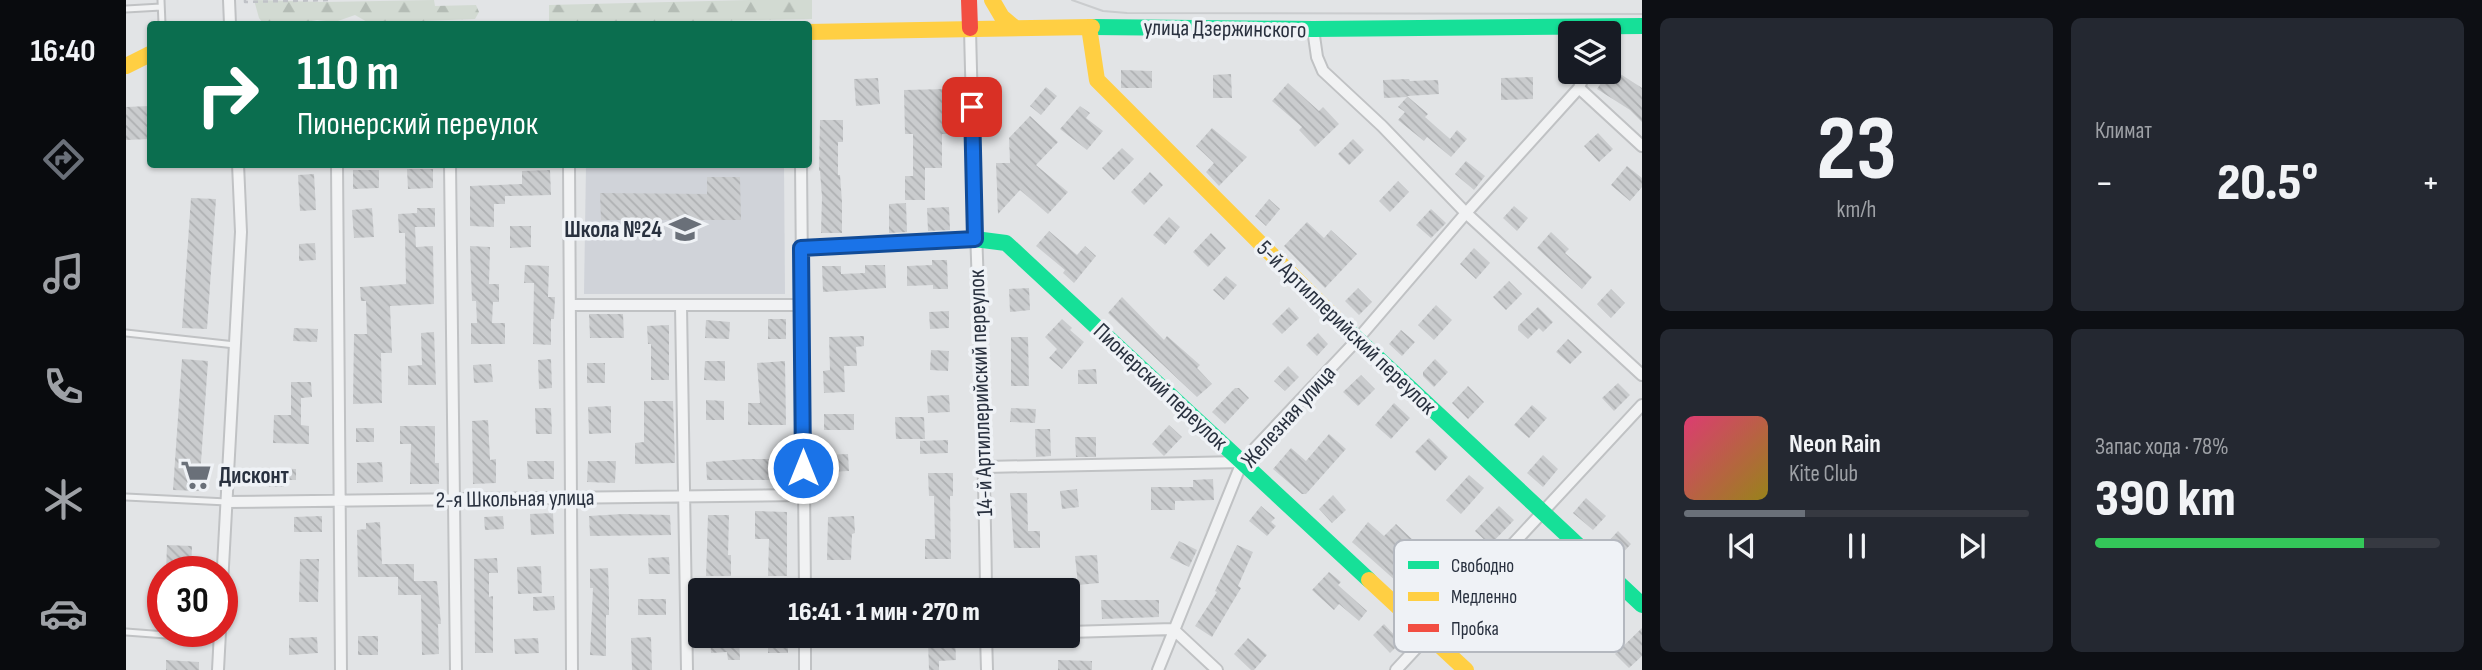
<!DOCTYPE html>
<html lang="ru">
<meta charset="utf-8">
<style>
:root{--surface:#171b24;--page:#242831;--text:#f1f3f6;--muted:#9ea1a6;--line:#363941;--accent:#6a7079}
body{margin:0;font-family:"Sofia Sans Condensed",sans-serif;background:var(--page);color:var(--text);height:100vh;display:flex;flex-direction:column;font-size:26px;white-space:nowrap}
*{box-sizing:border-box;margin:0}
p{font-size:23px;color:var(--muted)}
.icon{flex:none;width:38px;height:38px;fill:none;stroke:currentColor;stroke-width:2;stroke-linecap:round;stroke-linejoin:round}
.map{position:relative;flex:1;overflow:hidden}
.panel{display:flex;flex-direction:column;gap:18px;padding:18px;background:#0d0f14;width:840px}
.panel>*{flex:none}
.top-card{position:absolute;left:21px;top:21px;width:665px;height:147px;border-radius:7px;box-shadow:0 2px 5px #0004;background:#0b6e4f;color:#fff;overflow:hidden}
.buttons{position:absolute;left:1432px;top:21px;display:grid;gap:14px}
.buttons a{display:grid;place-items:center;width:63px;height:63px;border-radius:7px;background:var(--surface);box-shadow:0 2px 5px #0004;font-size:35px}
.speed{position:absolute;left:21px;top:556px;display:flex;gap:14px;font-size:35px;font-weight:700;text-align:center}
.speed>*{display:grid;place-content:center;width:91px;height:91px;border-radius:50%;background:var(--surface);box-shadow:0 2px 5px #0004;line-height:1}
.speed .limit{border:10px solid #d22;background:#fff;color:#111}
.pin{position:absolute;display:grid;place-items:center;width:60px;height:60px;color:#fff;margin:-30px;border-radius:14px;box-shadow:0 4px 10px #0006}
.me{position:absolute;width:77px;margin:-38px;rotate:0deg;stroke-linejoin:round;filter:drop-shadow(0 0 5px #0008)}
.turn{display:flex;align-items:center;gap:24px;height:147px;padding:0 35px;font-size:32px}
.turn .icon{width:91px;height:91px;stroke-width:2.5}
.turn b{display:block;font-size:49px;line-height:60px}
.big{font-size:52px;font-weight:800;line-height:1.1}
.panel .card{flex:1;display:flex;flex-direction:column;justify-content:center;gap:10px;min-width:0;padding:0 24px;border-radius:10px;background:var(--page)}
.panel .dial{align-items:center;gap:0}
.dial b{font-size:91px;line-height:1}
.song{display:flex;align-items:center;gap:21px}
.cover{width:84px;height:84px;border-radius:10px;background:linear-gradient(135deg,hsl(340 70% 55%),hsl(50 70% 35%))}
.played{height:7px;border-radius:4px;background:linear-gradient(90deg,var(--accent) 35%,var(--line) 35%)}
.keys{display:flex;justify-content:space-around;direction:ltr}
.heat{display:flex;justify-content:space-between;align-items:center;font-size:38px;direction:ltr}
.charge{height:10px;border-radius:5px;background:linear-gradient(90deg,#34c759 78%,var(--line) 0)}
.panel .tiles{flex:1;display:grid;gap:18px;grid-template-columns:repeat(2,1fr)}
.trip{position:absolute;left:562px;top:578px;width:392px;height:70px;border-radius:7px;background:var(--surface);box-shadow:0 2px 5px #0004;font-weight:800;line-height:70px;text-align:center}
main{display:flex;flex:1;min-height:0}
.tab-bar{display:flex;flex-direction:column;width:126px;justify-content:space-around;align-items:center;background:#090b0e;color:var(--muted)}
.tab-bar .icon{width:49px;height:49px}
.tab-bar .on{color:var(--accent)}
.tab-bar b{font-size:32px;color:var(--text)}
.map>svg:first-child{display:block}
</style>
<main>
<nav class="tab-bar">
<b>16:40</b>
<svg class="icon on" aria-label="directions" viewBox="0 0 24 24"><path d="M12 3l9 9-9 9-9-9zM9 14v-3h6M13 9l2 2-2 2"/></svg>
<svg class="icon" aria-label="music" viewBox="0 0 24 24"><path d="M9 18V5l10-2v13"/><circle cx="6" cy="18" r="3"/><circle cx="16" cy="16" r="3"/></svg>
<svg class="icon" aria-label="phone" viewBox="0 0 24 24"><path d="M5 4h4l2 5-3 2q2 4 5 5l2-3 5 2v4C11 20 4 13 5 4z"/></svg>
<svg class="icon" aria-label="climate" viewBox="0 0 24 24"><path d="M12 3v18M4 7l16 10M4 17L20 7"/></svg>
<svg class="icon" aria-label="car" viewBox="0 0 24 24"><path d="M5 17H2v-5l4-1 3-4h7l3 4 3 1v5h-3M9 17h6M6 11h13"/><circle cx="7" cy="17" r="2"/><circle cx="17" cy="17" r="2"/></svg>
</nav>
<div class="map">
<svg width="1516" height="670" viewBox="0 0 1516 670">
<defs>
<pattern id="forest-firs" width="22" height="20" patternUnits="userSpaceOnUse" patternTransform="scale(1.75)"><rect width="22" height="20" fill="#d2dad2"/><path d="M5 1l3.5 6h-7zM16 11l3.5 6h-7z" fill="#b4bcb5"/></pattern>
<pattern id="building-back-hatch" width="6" height="6" patternUnits="userSpaceOnUse" patternTransform="scale(1.75)"><rect width="6" height="6" fill="#caccce"/><path d="M-1 5l2 2M0 0l6 6M5-1l2 2" fill="none" stroke="#aeb0b2"/></pattern>
</defs>
<rect width="100%" height="100%" fill="#e2e4e6"/>
<!-- built -->
<path fill="#d0d3d9" d="M460,165H658L659,294H458Z"/>
<!-- forest -->
<path fill="url(#forest-firs)" d="M128,0L199,2L308,0L309,6L350,5L353,12L349,19L243,23L229,15L209,22L191,20L169,24L153,21L143,24L137,23L133,18Z
M623,0H686V19L423,24V5Z"/>
<!-- building -->
<path fill="url(#building-back-hatch)" d="M1485,68L1516,88V122L1504,110L1471,89Z
M995,70L1026,71V88H995Z
M1105,74L1106,98H1087V75Z
M1407,77V99L1375,100V78Z
M752,78L754,104L730,106L728,79Z
M1283,79L1284,81L1312,80L1313,94L1281,96L1302,114L1299,117L1324,139L1331,130L1341,139L1325,157L1301,137L1298,141L1272,120L1279,112L1272,107L1281,97L1258,98L1257,80Z
M1162,83L1193,111L1197,107L1213,124L1189,147L1173,130L1176,127L1146,101Z
M920,87L931,96L915,115L904,106Z
M822,89L821,134H816V168H799V200H779V176H787V134H779L778,90Z
M24,106V139L0,140V107Z
M954,106L964,113L960,118L977,131L961,150L934,129Z
M904,116L932,142L910,165L942,192L922,214L894,190L872,214L870,163H884L883,138Z
M694,120H717V142H712V175H714L716,202V233H695L696,197L694,171H693Z
M1086,128L1121,157L1093,186L1080,172L1088,163L1070,146Z
M1472,133L1487,149L1473,162L1458,146Z
M1227,139L1238,150L1223,165L1212,154Z
M996,148L1008,159L988,180L976,168Z
M1340,161L1359,176L1348,190L1329,174Z
M1501,166L1516,178V187L1504,201L1485,185Z
M281,169H307V188L282,189Z
M227,170H253V188L227,189Z
M424,170L425,195L379,196V204H368V227L344,226V186L396,184V171Z
M1024,172L1037,185L1018,205L1005,192Z
M188,174L190,210L174,211L172,175Z
M581,177H614L615,220H475L474,193L581,194Z
M1272,181L1283,192L1264,212L1253,201Z
M65,198L90,199L81,329L56,328Z
M1143,199L1154,209L1140,226L1129,216Z
M780,203L781,232L763,233V204Z
M1388,206L1402,218L1391,231L1377,218Z
M823,207L824,230L802,231L801,208Z
M246,208L248,237L228,238L226,210Z
M291,208H309V227H289L290,247L307,246L308,304L264,306L266,353H255L256,403L227,404L228,334H241L240,301H235L234,287L280,284L279,233H273L272,214L291,213Z
M1305,209L1320,223L1305,238L1290,225Z
M1043,217L1054,227L1039,245L1027,235Z
M1181,222L1198,238L1205,230L1231,254L1199,288L1158,246Z
M384,226H405V247L384,248Z
M923,231L951,255L959,246L970,256L948,283L937,273L939,270L910,246Z
M1425,232L1443,249L1439,253L1466,277L1456,289L1411,248Z
M1085,233L1100,248L1082,267L1067,252Z
M189,243L190,260L173,261V244Z
M344,246L364,247L363,284H373V302H367L366,323H379V344H345V323H351L350,301H346Z
M1348,248L1364,263L1350,279L1334,264Z
M806,260H821L822,289H807V285L781,286V266L806,265Z
M399,265L423,266L422,297H429L428,319H425V345L407,344L408,283H398Z
M739,265H759L760,288L697,292L696,266H715V274L739,273Z
M1100,276L1111,285L1098,300L1087,290Z
M1383,281L1396,294L1380,310L1367,297Z
M903,288L904,310L884,312L883,289Z
M1232,288L1246,302L1233,315L1219,301Z
M1485,289L1499,303L1485,318L1471,304Z
M996,297L1038,340L1041,336L1074,365L1071,368L1086,384L1071,397L982,313Z
M1310,305L1326,320L1308,340L1292,325Z
M1163,307L1173,318L1156,334L1146,324Z
M1412,307L1427,322L1417,332L1413,328L1402,339L1392,330V326Z
M823,311V328L804,329L803,312Z
M463,314H497L498,338H464Z
M642,319H660V339H642Z
M936,319L946,328L944,330L958,342L936,369L923,358L931,349L919,337Z
M580,320L604,322L603,339L579,338Z
M543,325V380H525V344H522L521,326Z
M168,328L192,329L191,342L167,341Z
M1275,330L1289,342L1276,356L1263,344Z
M308,332L310,385H282V366L296,365L295,333Z
M1192,333L1202,344L1191,356L1180,345Z
M738,336V346L730,347L731,366H718L719,392L698,393L697,371L704,370L703,337Z
M885,337H902L903,386H885Z
M1442,339L1456,352L1444,364L1430,352Z
M805,350L823,351L822,371L804,370Z
M56,359L82,361L73,491L47,490Z
M425,359L426,388L413,389L412,360Z
M1309,359L1322,372L1308,387L1297,376V372Z
M579,361H599V381L578,380Z
M659,361L660,425H622V403H634L631,363Z
M461,363H479V383H461Z
M365,364L367,382L348,383L347,365Z
M1162,366L1173,377L1159,391L1148,381Z
M970,369L971,384H952V370Z
M1235,375L1249,389L1232,406L1217,392Z
M165,382H185L186,397L175,398V425L183,426V444L147,443L148,415H165Z
M1492,383L1504,395L1488,411L1476,398Z
M1342,386L1358,402L1342,419L1326,403Z
M1109,388H1113L1123,398L1099,424L1086,412Z
M823,395L824,412L802,413L801,396Z
M580,400L598,401V420H580Z
M518,401H547L549,463L509,464V443L518,442Z
M1268,403L1284,418L1265,439L1249,425Z
M1406,405L1421,418L1403,438L1388,425Z
M485,406V433L463,434L462,407Z
M409,408H425L426,434H410Z
M885,408L910,409L909,423L884,422Z
M698,414H728V430H698Z
M769,417H798L799,439H770Z
M362,420L364,460L370,459V483L347,484L346,421Z
M1043,425L1056,437L1038,456L1026,444Z
M274,426H309V463H313V484H284L285,444H274Z
M230,428H248V442H230Z
M909,429H924L925,456L910,457Z
M1203,434L1220,449L1180,494H1176L1147,469L1165,448L1180,461Z
M949,437H970V457H950Z
M1303,438L1322,457L1309,471L1289,452Z
M822,440V453L794,454V441Z
M722,454L723,471L699,472L698,455Z
M1417,455L1432,469L1417,487L1401,473Z
M621,459H660L661,480H581L580,462Z
M401,461H428V479H402Z
M462,461H490L489,483L461,482Z
M256,462L257,482L231,483V463Z
M143,468L170,469V480H159L158,487H143Z
M802,473H827V496H824L825,559H799V539H809L808,496H803Z
M1343,475L1358,488L1335,514L1320,500Z
M1087,479L1088,500L1049,501V510H1025V487H1067V480Z
M951,489L953,507L936,509L934,491Z
M884,493H901L902,531H914V548H888Z
M1207,495L1220,510L1206,523L1193,509Z
M1460,498L1480,516L1467,530L1447,513Z
M1135,506L1149,518L1145,522L1150,526L1141,536L1123,521Z
M1373,506L1388,520L1364,545L1349,531Z
M629,511L661,512V576H642L643,539H629Z
M427,513L428,534L405,535L404,514Z
M497,514L544,515L545,535L464,536L463,516Z
M582,515H603L602,555H605V576H580Z
M196,516V532H168V517Z
M377,516L378,529L359,530L358,517Z
M728,516L729,533L726,534L725,560H701L702,517Z
M254,522L256,564H288V581H311L315,624H312L313,654L296,655L295,595H272V577H232L231,530L240,529V523Z
M1242,522L1258,536L1270,524L1289,542L1291,539L1301,549L1270,581L1226,542Z
M1492,531L1505,544L1493,557L1480,544Z
M1053,541L1071,550L1063,567L1044,558Z
M41,545L66,546L65,572H40Z
M1111,545L1127,552L1112,586L1115,588L1086,637L1069,626L1091,592L1089,591Z
M971,555L973,583L952,585L949,556Z
M543,557L544,574H523L522,558Z
M371,558L372,573H363V597L367,596V653H349L348,559Z
M174,559H193L192,602H173Z
M415,566L416,593L392,594L391,567Z
M482,568L483,597V615H480V656L464,655L467,588H464V569Z
M1203,572L1215,582L1212,585L1241,611L1233,621L1213,604L1208,610L1186,590Z
M785,579H826V590H785Z
M428,596L429,610L407,611V597Z
M512,599H540V615H512Z
M975,600H1033V617L976,619Z
M1258,624L1275,642L1264,653L1247,635Z
M1516,628V656L1503,668L1489,654Z
M642,635H662V653H642Z
M232,636H252V655H232Z
M613,636L614,660H602L601,652L585,653L584,637Z
M191,637L192,653L163,655V638Z
M525,637L526,670H506L505,638Z
M412,638L413,653L389,654L388,639Z
M829,638L830,660L813,661V670H803L802,640Z
M1122,638L1141,655L1128,670H1125L1108,654Z
M40,660L73,662V670H40Z
M932,660L966,661V670H932Z"/>
<g fill="none" stroke-linecap="round" stroke-linejoin="round">
<!-- lane casing -->
<g stroke="#c0c2c4" stroke-width="9">
<path id="lane" d="M35,0L36,24
M0,9L35,7
M0,333L109,345
M0,497L101,502
M0,632L93,639"/>
</g>
<!-- street casing -->
<g stroke="#c0c2c4" stroke-width="14">
<path id="street" d="M103,0L104,24
M844,28C848,215 858,402 860,590
M1187,29L1191,57L1197,71L1256,126L1340,213L1516,375
M1453,88L1516,146
M211,164L215,670
M324,164L330,670
M443,164L446,670
M675,164L679,590
M445,305H676
M555,306L561,670
M859,467L1116,462
M101,502L678,495
M96,585L115,232L112,164
M942,632L1047,629L1091,670
M679,635V670
M860,635L861,670
M92,670L94,632
M1032,670L1116,462L1231,340L1340,213L1453,88L1459,72
M1270,670L1516,405"/>
</g>
<!-- path -->
<path stroke="#c0c2c7" stroke-width="2.5" stroke-dasharray="5 5" stroke-linecap="butt" d="M119,0V2L205,0"/>
<!-- lane -->
<use href="#lane" stroke="#f1f2f3" stroke-width="5"/>
<!-- street -->
<use href="#street" stroke="#f1f2f3" stroke-width="10"/>
<!-- fast -->
<path stroke="#16e098" stroke-width="16" d="M966,27L1187,29L1516,26
M675,248L849,239L880,243L1243,580
M1209,318L1516,605"/>
<!-- slow -->
<path stroke="#ffcf43" stroke-width="16" d="M866,0L876,17L888,27
M963,27L971,80L1209,318
M682,32L966,27
M0,66L24,54
M1243,580L1340,670"/>
<!-- jam -->
<path stroke="#f24e42" stroke-width="16" d="M843,0L844,28"/>
<!-- tram -->
<path stroke="#caccce" stroke-width="2" d="M946,0L977,11L1001,13L1516,14"/>
</g>
<g fill="none" stroke-linecap="round" stroke-linejoin="round">
<!-- route casing -->
<g stroke="#114b97" stroke-width="18">
<path id="route" d="M677,468L675,248L849,239L846,107"/>
</g>
<!-- route -->
<use href="#route" stroke="#1a73e8" stroke-width="12"/>
</g>
<!-- icons -->
<defs>
<g id="school-bare" transform="scale(2.415)"><path d="M0-5L7-2L0 1L-7-2ZM-4 1L0 2.5L4 1V4Q0 6-4 4Z" fill="#6a7079" stroke="#eff2f6" stroke-width="2.5" paint-order="stroke"/></g>
<g id="supermarket-bare" transform="scale(2.415)"><path d="M-6-5.5h2.5l.6 2H6L4.5 2H-2.5L-4.4-4H-6ZM-1.5 3.2a1.3 1.3 0 1 0 .1 0ZM3 3.2a1.3 1.3 0 1 0 .1 0Z" fill="#6a7079" stroke="#eff2f6" stroke-width="2.5" paint-order="stroke"/></g>
</defs>
<g fill-rule="evenodd">
<use href="#school-bare" x="559" y="229"/>
<use href="#supermarket-bare" x="70" y="475"/>
</g>
<g text-anchor="middle" stroke-width="7" stroke-linejoin="round" paint-order="stroke">
<!-- street labels -->
<g font-size="23" fill="#29313f" stroke="#eff2f6">
<text transform="translate(1099 28) rotate(1)" y="8">улица Дзержинского</text>
<text transform="translate(1221 327) rotate(44)" y="8">5-й Артиллерийский переулок</text>
<text transform="translate(1035 386) rotate(43)" y="8">Пионерский переулок</text>
<text transform="translate(854 393) rotate(-92)" y="8">14-й Артиллерийский переулок</text>
<text transform="translate(1162 416) rotate(-48)" y="8">Железная улица</text>
<text transform="translate(389 498) rotate(-1)" y="8">2-я Школьная улица</text>
</g>
<!-- poi labels -->
<g font-size="23" font-weight="bold" fill="#29313f" stroke="#eff2f6" text-anchor="end">
<text x="536" y="237">Школа №24</text>
<text x="93" y="483" text-anchor="start">Дисконт</text>
</g>
</g>
<!-- legend -->
<rect x="1268" y="540" width="230" height="112" rx="10" fill="#eff2f6" stroke="#b4b8bf" stroke-width="2"/>
<rect x="1282" y="561" width="31" height="8" fill="#16e098"/>
<rect x="1282" y="592" width="31" height="9" fill="#ffcf43"/>
<rect x="1282" y="624" width="31" height="8" fill="#f24e42"/>
<g font-size="19" fill="#29313f">
<text x="1325" y="572">Свободно</text>
<text x="1325" y="603">Медленно</text>
<text x="1325" y="635">Пробка</text>
</g>
</svg>
<div class="buttons">
<a><svg class="icon" aria-label="layers" viewBox="0 0 24 24"><path d="M12 4l9 5-9 5-9-5zM3 14l9 5 9-5"/></svg></a>
</div>
<div class="speed"><div class="limit">30</div></div>
<div class="pin" style="left:846px;top:107px;background:#d93025"><svg class="icon" aria-label="arrive" viewBox="0 0 24 24"><path d="M6 21V4h12l-3 4 3 4H6"/></svg></div>
<svg class="me" style="left:677px;top:468px" viewBox="-20 -20 40 40"><circle r="17" fill="#1a73e8" stroke="#fff" stroke-width="3"/><path d="M0-11L8 9 0 5-8 9z" fill="#fff"/></svg>
<div class="trip">16:41 · 1 мин · 270 m</div>
<div class="top-card">
<div class="turn"><svg class="icon" aria-label="right" viewBox="0 0 24 24"><path d="M7 20v-9h11M14 6l5 5-5 5"/></svg><div><b>110 m</b>Пионерский переулок</div></div>
</div>
</div>
<section class="panel">
<div class="tiles">
<div class="card dial"><b>23</b><p>km/h</p></div>
<div class="card"><p>Климат</p>
<div class="heat"><a>−</a><b class="big">20.5°</b><a>+</a></div>
</div>
<div class="card">
<div class="song"><i class="cover"></i><div><b>Neon Rain</b><p>Kite Club</p></div></div>
<div class="played"></div>
<div class="keys"><svg class="icon" aria-label="previous" viewBox="0 0 24 24"><path d="M18 5L8 12l10 7zM5 5v14"/></svg><svg class="icon" aria-label="pause" viewBox="0 0 24 24"><path d="M8 5v14M16 5v14"/></svg><svg class="icon" aria-label="next" viewBox="0 0 24 24"><path d="M6 5l10 7-10 7zM19 5v14"/></svg></div>
</div>
<div class="card"><p>Запас хода · 78%</p><b class="big">390 km</b><div class="charge"></div></div>
</div>
</section>
</main>
